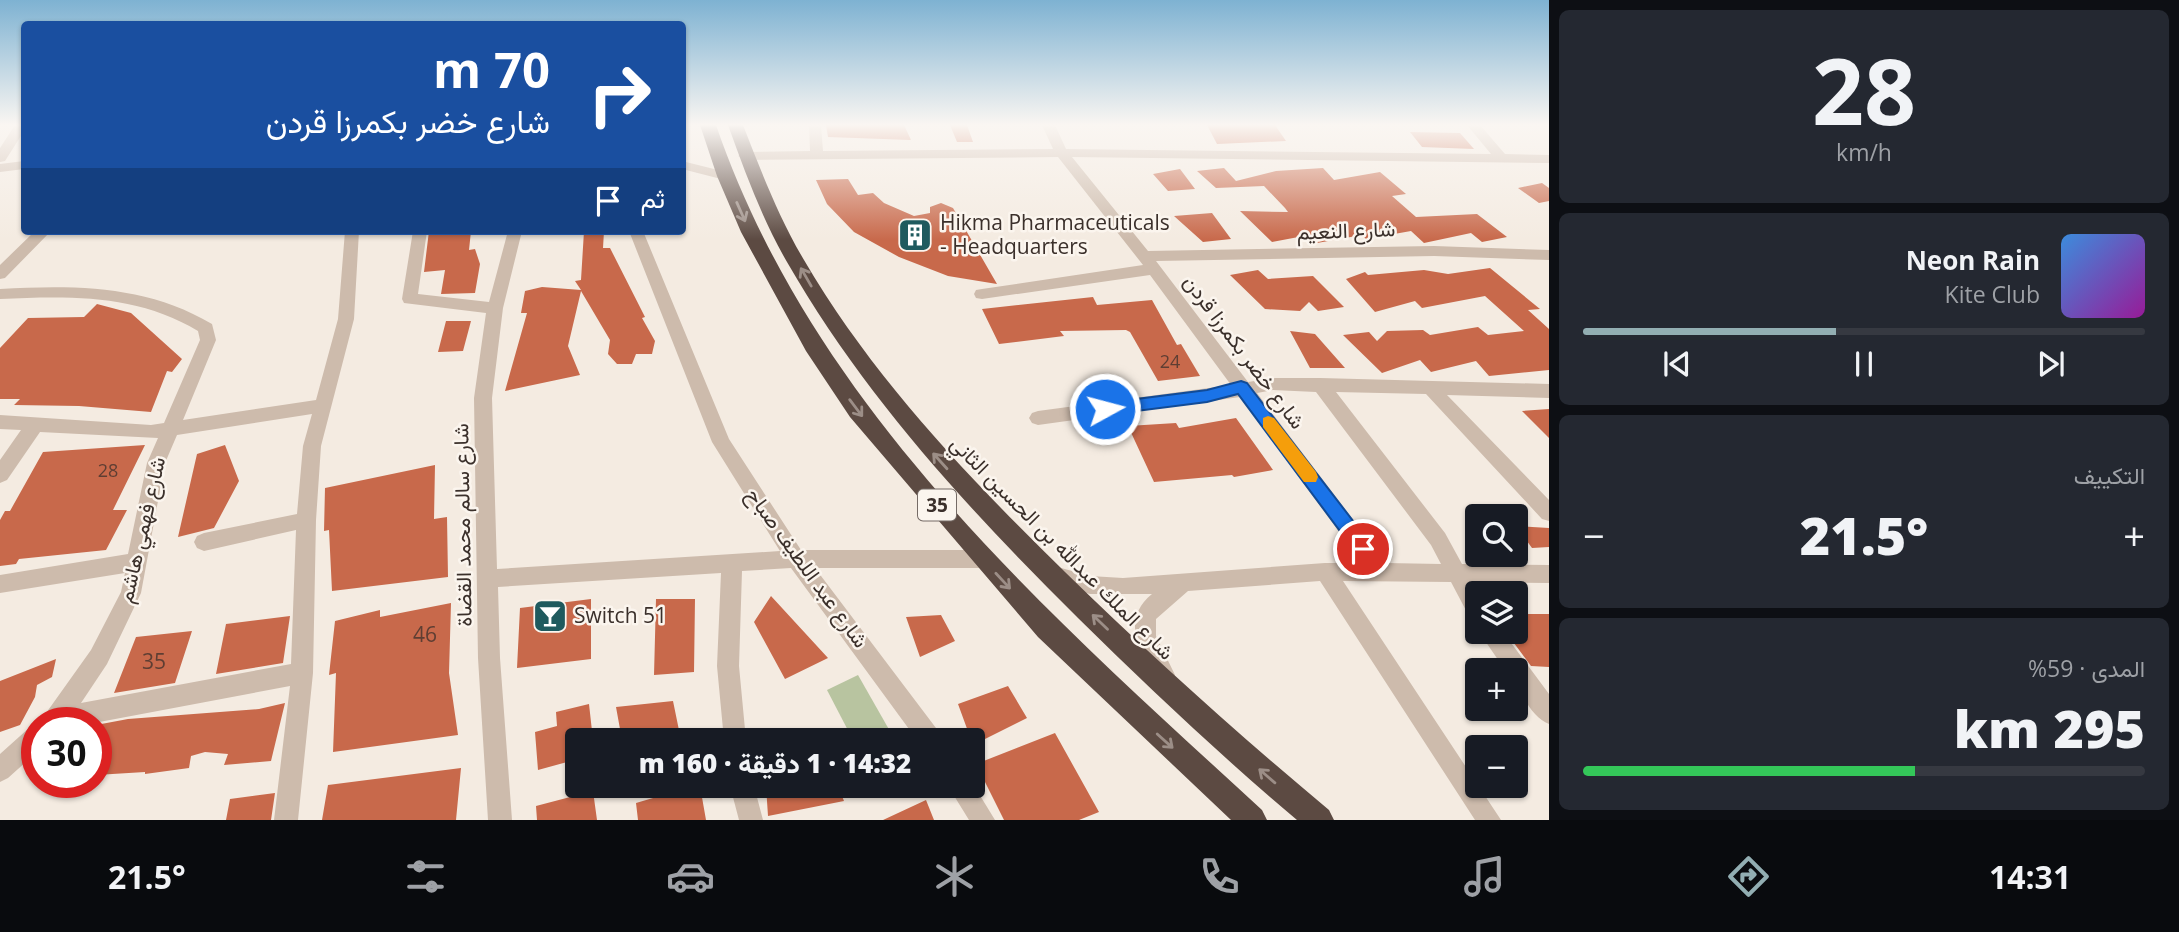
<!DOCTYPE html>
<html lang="ar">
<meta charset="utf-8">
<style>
:root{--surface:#171b24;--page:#242831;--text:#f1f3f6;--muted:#9ea1a6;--line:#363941;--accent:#92aeb2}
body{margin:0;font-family:"Open Sans",Vazirmatn,sans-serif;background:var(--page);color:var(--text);direction:rtl;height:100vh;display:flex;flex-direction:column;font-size:26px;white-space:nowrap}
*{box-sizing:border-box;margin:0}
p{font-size:23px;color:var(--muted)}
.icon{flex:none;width:38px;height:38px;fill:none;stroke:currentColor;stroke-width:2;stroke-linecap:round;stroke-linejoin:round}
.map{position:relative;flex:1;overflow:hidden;direction:ltr}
.sheet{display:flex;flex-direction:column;gap:10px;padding:10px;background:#0d0f14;width:630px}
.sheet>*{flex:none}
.banner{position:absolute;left:21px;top:21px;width:665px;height:214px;border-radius:7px;box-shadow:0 2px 5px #0004;direction:rtl;background:#1a4fa0;color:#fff;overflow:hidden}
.controls{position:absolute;left:1465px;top:504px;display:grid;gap:14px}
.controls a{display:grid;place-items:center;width:63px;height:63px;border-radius:7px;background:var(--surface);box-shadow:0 2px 5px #0004;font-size:35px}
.speed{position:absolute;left:21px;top:707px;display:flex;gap:14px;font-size:35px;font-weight:700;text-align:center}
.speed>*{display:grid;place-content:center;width:91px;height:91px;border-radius:50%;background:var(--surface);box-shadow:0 2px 5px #0004;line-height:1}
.speed .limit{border:10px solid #d22;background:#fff;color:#111}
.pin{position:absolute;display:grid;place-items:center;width:60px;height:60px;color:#fff;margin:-30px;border:4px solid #fff;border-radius:50%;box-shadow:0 2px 7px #0007}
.me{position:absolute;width:77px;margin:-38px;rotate:83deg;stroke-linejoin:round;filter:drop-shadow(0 0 5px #0008)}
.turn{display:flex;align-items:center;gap:24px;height:147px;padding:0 21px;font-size:32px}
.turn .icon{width:91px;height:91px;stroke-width:2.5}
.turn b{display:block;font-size:49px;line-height:60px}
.then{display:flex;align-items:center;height:66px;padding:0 21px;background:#0003;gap:14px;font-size:26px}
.big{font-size:52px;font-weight:800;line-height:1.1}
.sheet .widget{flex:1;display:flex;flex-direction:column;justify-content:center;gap:10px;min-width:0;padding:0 24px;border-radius:10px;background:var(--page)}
.sheet .dial{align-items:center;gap:0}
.dial b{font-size:91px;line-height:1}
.song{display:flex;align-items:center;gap:21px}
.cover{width:84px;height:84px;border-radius:10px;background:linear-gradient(135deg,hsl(210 70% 55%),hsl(300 70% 35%))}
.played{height:7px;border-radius:4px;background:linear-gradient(90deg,var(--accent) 45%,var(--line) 45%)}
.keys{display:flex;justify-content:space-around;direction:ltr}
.heat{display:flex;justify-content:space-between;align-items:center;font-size:38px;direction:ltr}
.charge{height:10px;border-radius:5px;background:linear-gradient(90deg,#34c759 59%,var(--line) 0)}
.trip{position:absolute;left:565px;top:728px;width:420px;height:70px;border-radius:7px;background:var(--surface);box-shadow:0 2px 5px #0004;font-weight:800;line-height:70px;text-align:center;direction:rtl}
.tab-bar{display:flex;height:112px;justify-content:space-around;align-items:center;background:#090b0e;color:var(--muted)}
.tab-bar .icon{width:49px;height:49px}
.tab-bar .selected{color:var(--accent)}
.tab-bar b{font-size:32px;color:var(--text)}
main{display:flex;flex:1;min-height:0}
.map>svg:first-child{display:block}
</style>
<main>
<section class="sheet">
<div class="widget dial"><b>28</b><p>km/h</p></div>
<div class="widget">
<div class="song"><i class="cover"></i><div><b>Neon Rain</b><p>Kite Club</p></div></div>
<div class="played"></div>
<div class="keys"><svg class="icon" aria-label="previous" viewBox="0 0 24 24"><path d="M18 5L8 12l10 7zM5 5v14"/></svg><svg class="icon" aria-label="pause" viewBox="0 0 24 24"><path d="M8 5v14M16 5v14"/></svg><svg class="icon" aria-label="next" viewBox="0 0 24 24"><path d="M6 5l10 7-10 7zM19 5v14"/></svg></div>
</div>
<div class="widget"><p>التكييف</p>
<div class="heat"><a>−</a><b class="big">21.5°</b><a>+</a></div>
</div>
<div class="widget"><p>المدى · 59%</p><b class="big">295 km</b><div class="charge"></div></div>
</section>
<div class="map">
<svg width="1549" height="820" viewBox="0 0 1549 820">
<rect width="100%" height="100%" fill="#f4ebe1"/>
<!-- green -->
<path fill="#b8c4a0" d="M858,675L895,740H853L827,690Z"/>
<!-- building -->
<path fill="#c8694b" d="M826,125H904L911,140L828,137Z
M950,125H967L973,142H957Z
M1207,125H1275L1286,141L1217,144Z
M1410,132L1460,133L1474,149L1422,147Z
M1224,168L1236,181L1276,171L1323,168L1334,180L1380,172L1406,194L1392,196L1416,217L1477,214L1507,237L1482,242L1471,233L1424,243L1411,231L1366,239L1362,235L1317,243L1309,235L1272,242L1240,211L1288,212L1285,208L1264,186L1216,188L1197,171Z
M1180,169L1195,189L1168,191L1153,174Z
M848,179L858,195L873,193L884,203L914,216L930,213V207L941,203L953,208L997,284L948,276L899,257L854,232L827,204L816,180Z
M1542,183L1549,188V201L1539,203L1518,188Z
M1212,213L1231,239L1203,242L1174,216Z
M429,231H471L469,250L475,249L480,264L475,293L441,294L445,270L424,272Z
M584,231H604L603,248H610L645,317L642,318L655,341L652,354H636L632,364H617L608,354L610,340L581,291L568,346L580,375L505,391L527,313H521L525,291L542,287L581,290L575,281L581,280Z
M1490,268L1540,309L1528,310L1549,329V370L1489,376L1476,361L1431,372L1420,360L1382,373L1343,335L1369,332L1377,341L1387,331L1423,330L1430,335L1478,327L1488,335L1524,331L1485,296L1422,308L1415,301L1375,312L1346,279L1365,272L1368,275L1424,270L1448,274Z
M1258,270L1268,279L1313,276L1344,307L1318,311L1309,302L1300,311L1265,309L1230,275Z
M1093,297L1097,305L1152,300L1177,345L1181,344L1200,376L1158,381L1130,332L1126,330L1060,331L1064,336L999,344L982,309Z
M97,304L131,313L182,359L172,372L167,371L151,412L79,406L14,405L20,399H0V348L28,318L84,317Z
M446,321H471L463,351L438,352Z
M1290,331L1315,334L1345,368H1310Z
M1549,409V438L1522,411Z
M1236,418L1273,470L1234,477L1232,475L1154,482L1128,426L1176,423L1179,428Z
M145,445L113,510H127L106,550L19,559L16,564L0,566V520L5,511H10L43,452Z
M225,445L239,481L214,528L178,537L197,454Z
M435,465L434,519L447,517L448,577L332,591L329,530L324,531L325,488Z
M1516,526L1549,528V547L1532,548Z
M771,596L828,658L785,679L754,622Z
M591,599V659L517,668L520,608Z
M656,599H695L694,672L654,675Z
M451,603L449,673L458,735L333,752L336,673L329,675L335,621L380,610V617Z
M1516,614H1549V667L1531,666L1508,635L1507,632H1516Z
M941,615L955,641L920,657L906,617Z
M290,616L283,663L216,674L226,624Z
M192,631L175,683L114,693L136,637Z
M56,659L52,677L37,685L35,697L20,725L0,732V681Z
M1008,686L1027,718L973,745L958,704Z
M673,701L681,740H622L616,707Z
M285,703L271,761L224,765L228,754L205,752L191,756L189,768L145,774V772L96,775V725L128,719L259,709Z
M589,704L593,740H578V759L538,770L535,732L557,726L556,712Z
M1055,733L1099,812L1079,820H1004L976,764Z
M461,768L456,820H322L328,785Z
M694,786H700L706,820H638L636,803Z
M766,786H838L844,801L768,816Z
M593,791L597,820H537L536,806Z
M275,793L271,820H226L230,799Z
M926,800L934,820H883Z"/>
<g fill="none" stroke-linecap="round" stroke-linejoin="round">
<!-- minor -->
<path fill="#cdbbac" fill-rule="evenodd" d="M15,125H24V131L5,161L0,162V148Z
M809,125H821L823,151L1053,149L1042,125H1055L1066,149L1491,154L1467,125H1480L1505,154L1549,155V163L1072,157L1148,251L1434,246L1549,250V260L1434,256L1156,261L1248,382L1273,378H1320L1549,384V398L1447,395L1549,500V521L1542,519L1426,394L1336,392L1445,533L1462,564L1549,565V583L1472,582L1478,593L1477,621L1470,618L1451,582L1343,581L1501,820H1475L1320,581L1188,591L1156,619V636L1175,675L1172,683L1164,686L1156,683C1140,654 1120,620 1152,594H1090L1047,581L1044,575L1047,569L1054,566L1090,576L1123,578L1325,563H1362L1240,397L1038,425L1032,423L1029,418L1032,413L1038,411L1231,385L1150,275L982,299L976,298L974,294L976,290L982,289L1143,265L1058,157L745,160L738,156L745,152L810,151ZM1273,390L1316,392L1431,545L1441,564L1386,563L1257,393Z
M24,161V169L0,172V164Z
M682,161L730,173L732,176L725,180L682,169Z
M35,231H51L5,278L0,279V265Z
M345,231H359L354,319L321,446L316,520L313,673L298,820H274L290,686L94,723H39L91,650L121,592L125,573L0,593V575L128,554L147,463L158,438L40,432L7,480L0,483V460L21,430L0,429V415L151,425L164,423L200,340L198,331C137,294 70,296 0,299V289C75,285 146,285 212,324L216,340L183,420L316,400L338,319ZM312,414L303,446L297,514L204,533L197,536L194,542L197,548L204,551L296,530L291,664L81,703L107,664L141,593L165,463L177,435Z
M413,231H427L418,294L489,302L508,231H522L503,308L492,398L497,569L780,551L712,442L629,231H643L729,439L801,550H983L990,553L993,559L990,565L983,568H815L939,732L942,740H917L791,568L742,571L739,666L746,740H724L717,666L721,573L498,587L500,658L512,820H488L478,658L474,398L486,313L404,303L402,299Z
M1479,632H1503L1549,694V724C1531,717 1516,689 1516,670H1505Z
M37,725V752L8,778L0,782V754L29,728Z
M973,784L995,820H969L948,786Z
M730,786H754L763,820H739Z"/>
<!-- highway -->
<path fill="#5c4a42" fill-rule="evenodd" d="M700,125H716C814,410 1047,612 1262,810L1267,820H1231L1038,637L850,417L806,351L741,232L717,176Z
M728,125H743C761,171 779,218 804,260C873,378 968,477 1065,572C1150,655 1238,734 1329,810L1334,820H1297C1221,756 1149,688 1078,618C968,509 864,396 787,262C762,219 745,172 728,125Z"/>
</g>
<!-- one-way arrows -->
<defs><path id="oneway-shaft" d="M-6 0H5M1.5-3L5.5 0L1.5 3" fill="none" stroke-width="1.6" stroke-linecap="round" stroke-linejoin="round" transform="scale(1.75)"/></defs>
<g stroke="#9c8e87">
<use href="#oneway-shaft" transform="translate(741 212) rotate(66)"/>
<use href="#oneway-shaft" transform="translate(806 277) rotate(-120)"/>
<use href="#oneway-shaft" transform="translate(856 408) rotate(53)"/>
<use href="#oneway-shaft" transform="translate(940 461) rotate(-132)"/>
<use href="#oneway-shaft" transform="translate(1003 581) rotate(47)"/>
<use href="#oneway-shaft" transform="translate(1100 622) rotate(-136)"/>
<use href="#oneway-shaft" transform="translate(1165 741) rotate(42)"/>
<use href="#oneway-shaft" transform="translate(1267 776) rotate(-139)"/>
</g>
<!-- sky -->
<linearGradient id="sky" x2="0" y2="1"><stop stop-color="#7eb2d2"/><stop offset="0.52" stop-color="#faf6f2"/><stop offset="1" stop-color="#faf6f2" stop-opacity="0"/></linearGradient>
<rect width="1549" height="240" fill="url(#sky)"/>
<!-- route -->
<path fill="#1a73e8" stroke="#114b97" stroke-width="2" d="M1241,381L1247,383L1370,543L1372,549L1370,554H1357L1238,394L1207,402L1105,415L1098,409L1105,403L1207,390Z"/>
<!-- slow -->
<path fill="#f59e0b" d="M1268,416L1274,418L1316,472L1318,477L1316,482H1304L1263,427V418Z"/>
<!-- icons -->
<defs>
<g id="building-square" transform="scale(1.75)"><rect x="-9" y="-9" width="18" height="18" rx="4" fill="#1f5a5e" stroke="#fbf5ee"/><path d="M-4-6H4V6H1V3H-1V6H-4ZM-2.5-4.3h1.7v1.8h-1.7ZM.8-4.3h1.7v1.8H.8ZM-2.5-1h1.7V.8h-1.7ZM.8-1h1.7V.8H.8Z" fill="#fff"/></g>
<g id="bar-square" transform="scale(1.75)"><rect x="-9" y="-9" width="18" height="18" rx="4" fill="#1f5a5e" stroke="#fbf5ee"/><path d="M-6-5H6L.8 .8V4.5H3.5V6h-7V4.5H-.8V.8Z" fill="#fff"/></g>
</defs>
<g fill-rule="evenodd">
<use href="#building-square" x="915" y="235"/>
<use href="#bar-square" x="550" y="616"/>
</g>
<g text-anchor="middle" stroke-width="5" stroke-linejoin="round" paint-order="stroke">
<!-- number labels -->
<g font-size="18" fill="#5e3e33">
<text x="1170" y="368">24</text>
<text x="108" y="477">28</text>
</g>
<!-- shield labels -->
<rect fill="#fbf5ee" stroke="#756b66" stroke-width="2" x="918" y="489.5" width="38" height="31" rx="5"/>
<g font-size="19" font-weight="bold" fill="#3b302b">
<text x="937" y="512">35</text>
</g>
<!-- poi labels -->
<g font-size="21" fill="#3b302b" stroke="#fbf5ee" text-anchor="start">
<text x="940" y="230">Hikma Pharmaceuticals<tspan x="940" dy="24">- Headquarters</tspan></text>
<text x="574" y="623">Switch 51</text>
</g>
<!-- street labels -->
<g font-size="21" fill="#3b302b" stroke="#fbf5ee">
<text transform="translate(1346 231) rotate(-2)" y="7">شارع النعيم</text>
<text transform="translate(1244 352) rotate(53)" y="7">شارع خضر بكمرزا قردن</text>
<text transform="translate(463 525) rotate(-91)" y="7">شارع سالم محمد القضاة</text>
<text transform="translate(142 530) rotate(-77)" y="7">شارع فهمي هاشم</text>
<text transform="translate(1062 548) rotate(45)" y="7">شارع الملك عبدالله بن الحسين الثاني</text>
<text transform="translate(807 568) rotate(54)" y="7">شارع عبد اللطيف صباح</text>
</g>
<!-- near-number labels -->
<g font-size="21" fill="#5e3e33">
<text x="425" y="642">46</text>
<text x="154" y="669">35</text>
</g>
</g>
</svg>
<div class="controls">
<a><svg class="icon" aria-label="search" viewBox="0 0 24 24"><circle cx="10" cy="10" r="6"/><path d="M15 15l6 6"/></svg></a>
<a><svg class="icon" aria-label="layers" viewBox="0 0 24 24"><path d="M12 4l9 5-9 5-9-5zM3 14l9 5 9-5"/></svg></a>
<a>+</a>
<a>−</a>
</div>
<div class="speed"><div class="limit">30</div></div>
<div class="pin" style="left:1363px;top:549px;background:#d93025"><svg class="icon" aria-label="arrive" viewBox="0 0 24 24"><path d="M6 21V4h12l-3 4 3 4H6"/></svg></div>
<svg class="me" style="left:1105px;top:409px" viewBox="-20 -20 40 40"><circle r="17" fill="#1a73e8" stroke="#fff" stroke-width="3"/><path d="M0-11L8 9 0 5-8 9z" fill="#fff"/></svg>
<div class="trip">14:32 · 1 دقيقة · 160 m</div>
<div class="banner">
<div class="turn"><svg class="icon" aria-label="right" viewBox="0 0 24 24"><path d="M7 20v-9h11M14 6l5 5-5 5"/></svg><div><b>70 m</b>شارع خضر بكمرزا قردن</div></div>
<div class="then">ثم<svg class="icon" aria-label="arrive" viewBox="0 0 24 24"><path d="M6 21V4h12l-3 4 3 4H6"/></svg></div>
</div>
</div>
</main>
<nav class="tab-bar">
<b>14:31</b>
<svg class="icon selected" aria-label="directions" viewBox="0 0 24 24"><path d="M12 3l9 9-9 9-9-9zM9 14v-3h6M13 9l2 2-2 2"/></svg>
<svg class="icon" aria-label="music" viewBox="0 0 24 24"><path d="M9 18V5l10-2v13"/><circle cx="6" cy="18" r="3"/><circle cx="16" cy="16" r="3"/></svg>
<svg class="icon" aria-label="phone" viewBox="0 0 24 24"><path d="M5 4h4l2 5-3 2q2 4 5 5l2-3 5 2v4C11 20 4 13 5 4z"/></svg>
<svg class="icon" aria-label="climate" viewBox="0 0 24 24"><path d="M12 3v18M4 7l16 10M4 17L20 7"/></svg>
<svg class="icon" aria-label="car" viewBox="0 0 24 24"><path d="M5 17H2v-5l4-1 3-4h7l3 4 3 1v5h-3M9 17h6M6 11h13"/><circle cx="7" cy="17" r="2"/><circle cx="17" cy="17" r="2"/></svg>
<svg class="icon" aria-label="filters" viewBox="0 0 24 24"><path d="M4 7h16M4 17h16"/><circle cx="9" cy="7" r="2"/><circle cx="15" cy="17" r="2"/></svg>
<b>21.5°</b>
</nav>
